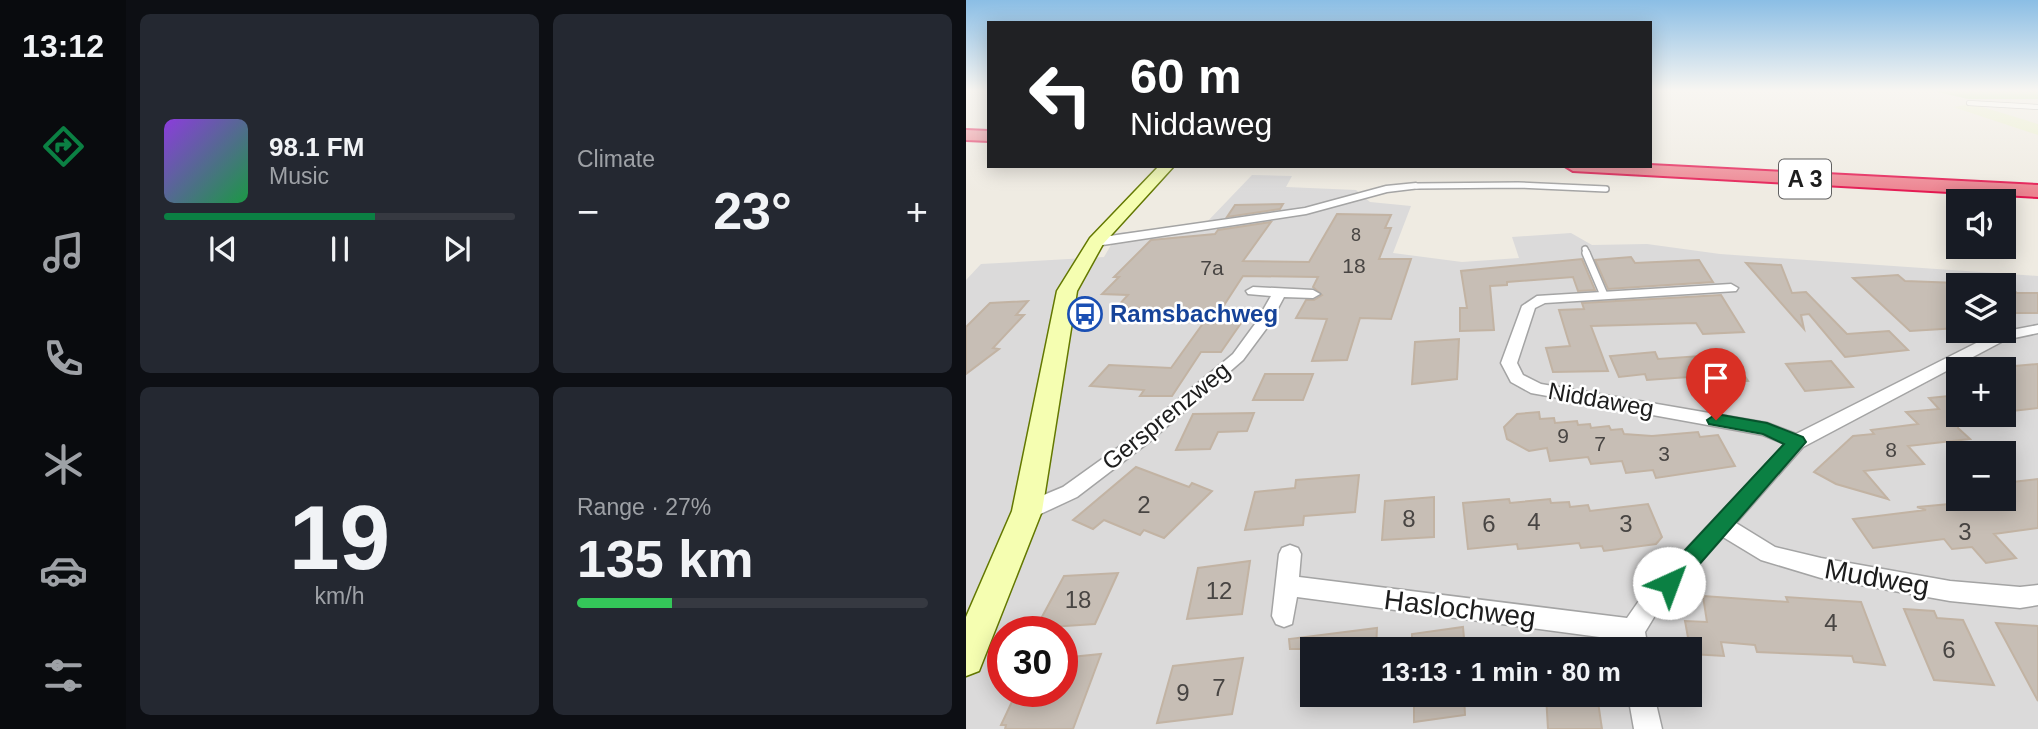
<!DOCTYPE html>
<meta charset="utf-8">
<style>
:root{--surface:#171b24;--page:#242831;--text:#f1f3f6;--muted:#9ea1a6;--line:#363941;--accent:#0b8043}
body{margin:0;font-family:Helvetica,sans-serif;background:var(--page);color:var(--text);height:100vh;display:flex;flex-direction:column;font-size:26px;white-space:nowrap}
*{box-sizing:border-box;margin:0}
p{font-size:23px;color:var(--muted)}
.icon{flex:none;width:38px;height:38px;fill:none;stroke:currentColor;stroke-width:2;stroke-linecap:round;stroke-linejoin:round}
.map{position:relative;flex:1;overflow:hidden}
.side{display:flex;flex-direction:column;gap:14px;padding:14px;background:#0d0f14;width:840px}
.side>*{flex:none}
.hud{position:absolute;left:21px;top:21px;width:665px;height:147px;border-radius:0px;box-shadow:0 4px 18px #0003;background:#202124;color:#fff;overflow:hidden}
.buttons{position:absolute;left:980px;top:189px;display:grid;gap:14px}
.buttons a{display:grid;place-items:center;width:70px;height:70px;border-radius:0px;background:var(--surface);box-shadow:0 4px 18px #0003;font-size:35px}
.speed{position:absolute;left:21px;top:616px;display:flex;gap:14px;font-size:35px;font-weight:700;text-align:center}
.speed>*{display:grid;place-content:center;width:91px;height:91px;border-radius:50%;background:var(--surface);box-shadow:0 4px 18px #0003;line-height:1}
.speed .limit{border:10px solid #d22;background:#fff;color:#111}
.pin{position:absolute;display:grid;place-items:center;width:60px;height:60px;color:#fff;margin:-72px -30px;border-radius:50% 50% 50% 0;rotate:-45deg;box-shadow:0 0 7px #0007}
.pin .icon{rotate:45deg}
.me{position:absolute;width:77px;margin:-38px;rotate:43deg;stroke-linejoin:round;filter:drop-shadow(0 0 5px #0008)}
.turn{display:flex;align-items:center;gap:24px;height:147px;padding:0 28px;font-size:32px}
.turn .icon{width:91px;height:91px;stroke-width:2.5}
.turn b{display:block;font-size:49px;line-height:60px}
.big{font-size:52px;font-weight:700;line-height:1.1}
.side .card{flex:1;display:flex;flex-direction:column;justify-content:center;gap:10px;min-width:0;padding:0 24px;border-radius:10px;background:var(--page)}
.side .dial{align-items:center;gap:0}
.dial b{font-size:91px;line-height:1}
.song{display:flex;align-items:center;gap:21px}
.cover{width:84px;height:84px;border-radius:10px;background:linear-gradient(135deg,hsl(270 70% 55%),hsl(140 70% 35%))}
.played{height:7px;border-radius:4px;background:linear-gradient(90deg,var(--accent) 60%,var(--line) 60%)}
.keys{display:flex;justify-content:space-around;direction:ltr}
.heat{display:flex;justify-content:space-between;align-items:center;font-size:38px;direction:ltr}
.charge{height:10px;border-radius:5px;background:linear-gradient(90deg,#34c759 27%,var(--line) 0)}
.side .tiles{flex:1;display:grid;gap:14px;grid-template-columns:repeat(2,1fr)}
.trip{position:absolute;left:334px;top:637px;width:402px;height:70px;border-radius:0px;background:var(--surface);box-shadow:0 4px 18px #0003;font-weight:700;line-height:70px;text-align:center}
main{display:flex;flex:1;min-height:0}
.tabs{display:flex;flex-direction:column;width:126px;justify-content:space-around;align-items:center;background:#090b0e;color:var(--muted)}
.tabs .icon{width:49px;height:49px}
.tabs .current{color:var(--accent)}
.tabs b{font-size:32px;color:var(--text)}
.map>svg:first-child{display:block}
</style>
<main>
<nav class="tabs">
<b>13:12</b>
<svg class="icon current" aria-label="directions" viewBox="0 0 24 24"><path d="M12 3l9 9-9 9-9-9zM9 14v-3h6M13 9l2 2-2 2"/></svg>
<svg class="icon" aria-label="music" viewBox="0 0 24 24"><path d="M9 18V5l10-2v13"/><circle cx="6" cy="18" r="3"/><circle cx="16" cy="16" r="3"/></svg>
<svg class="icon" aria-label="phone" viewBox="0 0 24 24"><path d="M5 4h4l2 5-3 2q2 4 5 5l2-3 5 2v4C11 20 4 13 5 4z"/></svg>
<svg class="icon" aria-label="climate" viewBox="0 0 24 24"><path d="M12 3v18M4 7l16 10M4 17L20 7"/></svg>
<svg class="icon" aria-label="car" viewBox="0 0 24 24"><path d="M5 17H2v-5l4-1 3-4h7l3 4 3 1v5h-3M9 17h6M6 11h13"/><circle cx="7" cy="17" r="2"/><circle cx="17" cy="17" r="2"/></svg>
<svg class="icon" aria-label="filters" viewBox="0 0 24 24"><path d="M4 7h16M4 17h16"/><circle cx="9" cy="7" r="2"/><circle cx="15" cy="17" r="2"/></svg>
</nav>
<section class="side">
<div class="tiles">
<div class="card">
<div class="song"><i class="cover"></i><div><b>98.1 FM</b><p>Music</p></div></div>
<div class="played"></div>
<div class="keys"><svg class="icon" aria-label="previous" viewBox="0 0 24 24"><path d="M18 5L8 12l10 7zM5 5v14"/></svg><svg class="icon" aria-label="pause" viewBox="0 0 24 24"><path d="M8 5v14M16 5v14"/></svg><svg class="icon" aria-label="next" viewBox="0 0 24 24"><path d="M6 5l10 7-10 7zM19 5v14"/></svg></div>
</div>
<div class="card"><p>Climate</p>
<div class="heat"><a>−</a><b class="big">23°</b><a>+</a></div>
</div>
<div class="card dial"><b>19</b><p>km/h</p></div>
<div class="card"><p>Range · 27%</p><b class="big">135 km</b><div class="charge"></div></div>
</div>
</section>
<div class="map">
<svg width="1072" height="729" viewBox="0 0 1072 729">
<rect width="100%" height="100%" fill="#efebe2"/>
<!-- residential -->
<path fill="#dbdada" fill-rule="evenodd" d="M286,175L326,176L320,187L390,190L404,202L445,206L427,253L496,262L553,258L546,237L605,233L626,245L681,244L754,254L1072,276V729H0V280L15,264L138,257L152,233L240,223ZM992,285H1038V331H992ZM992,369H1038V415H992ZM992,453H1038V499H992ZM37,632H96V691H37ZM346,649H724V695H346Z"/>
<!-- farmland -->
<path fill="#eaefcb" d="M1007,104L1072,124V135L987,107Z"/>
<!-- grass -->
<path fill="#c3eda3" d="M967,91H1072V99H1002Z"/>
<!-- building -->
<path fill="#c7beb5" stroke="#c2b3a3" stroke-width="2" d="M317,204L314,209L261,217L269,205Z
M371,214L425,215L419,228H425L413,259H445L425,319L394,318L381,360L346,361L361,319L330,318L340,300H348L356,295L347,287L352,277L277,276L253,313H282L255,352H235L206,396H174L178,390L124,386L143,365L205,368L243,315L213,312L215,309L150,308L162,295L136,294L153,277H148L185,240L249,234L252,230L305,222L277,261L343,262Z
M665,257L669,263L733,260L747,282L642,289L629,260Z
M616,259L629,290L612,291L607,277L541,282V285L524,286L528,330L494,331V308H501L495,271Z
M780,263L815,265L826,293L840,292L881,334L923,331L942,350L879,357L843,314L835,315L838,329Z
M932,275L939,281L992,283V328L944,331L887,278Z
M1038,283L1051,293H1072V313H1045L1038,307Z
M755,295L778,332L737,334L730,323L625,326L642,371L587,372L580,348L604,346L593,310L618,309L616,303Z
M62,301L50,315H58L27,348L33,349L0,374V327L24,303Z
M493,339L491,379L446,384L449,342Z
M689,352L692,359L764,354L782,381L727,385L723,377L681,380L679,374L653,377L644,356Z
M865,361L887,387L839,391L820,364Z
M1072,364V408L1038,412V367Z
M299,374H347L337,400H287Z
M992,395V428L1004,439L942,446L958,464L898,471L922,499L870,484L848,472L887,436L908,434L905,430L952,424L940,412L973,409L963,398Z
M573,412L574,419L588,418L589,423L611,421L612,425L624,424L625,428L643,426L645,430L656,429L658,434L686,436L732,432L734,437L752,435L769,466L690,478L687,470L660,473L656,461L625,464L622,457L584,461L581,448L563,451L541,439L538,427L551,414Z
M288,413L281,431L252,432L244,449L210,450L227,414Z
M170,467L223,487L226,483L246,491L198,538L178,530L174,535L138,520L127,529L107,520Z
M393,475L389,512L338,516L337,525L279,530L289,492L329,488L330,480Z
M1072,479V528L1028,534L1050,558L1020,563L1006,547L986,549L978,539L907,548L887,519L960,510L951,507L1038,499V483Z
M468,497V537L416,540L419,501Z
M543,499L544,503L584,499L585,503L603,502L604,507L622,505L624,511L682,504L696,537L690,544L638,551L636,546L615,548L613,543L552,549L551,544L502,549L497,503Z
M284,561L276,614L221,619L232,568Z
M152,573L129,624L70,628L98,576Z
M737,596L822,602L820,597L895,602L919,665L888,662L886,656L791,652L789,645L755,642L758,656L725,654L719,621L741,622Z
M938,609L968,611L971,618L997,620L1028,685L968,680Z
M1030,623L1072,626V701Z
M497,627L499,649H446V634Z
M411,628L410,649H324L323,639Z
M135,654L107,729H39L40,725H35L51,691H96V658Z
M277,658L266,714L191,723L207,666Z
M448,695H498L499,715L448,722Z
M580,695H631L636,729H582Z"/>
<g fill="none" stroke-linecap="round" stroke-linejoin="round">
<!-- service-far2 casing -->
<g stroke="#a4a4a4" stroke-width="6">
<path id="service-far2" d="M1003,103L1072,107"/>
</g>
<!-- service-far1 casing -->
<g stroke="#a4a4a4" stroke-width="8">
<path id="service-far1" d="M450,186L552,185L640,189
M619,249L621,254"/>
</g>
<!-- service casing -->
<g stroke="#a4a4a4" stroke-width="10">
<path id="service" d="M620,253L638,295"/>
</g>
<!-- minor casing -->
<g stroke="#a4a4a4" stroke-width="3">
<path id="minor" d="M450,183L455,186L454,188L421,192L340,214L130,246L124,242L130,238L339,208L420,186Z
M765,284L772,288L770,291L579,303L569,308L551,363L557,375L575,384L801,423L830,434L1030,333L1072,325V333L1039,340L837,447L770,523L809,547L855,558L984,581L1054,587L1072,585V605L1054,608L984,601L855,578L795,560L757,537L693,609L679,632L682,649H658L656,640L331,597L326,624L318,627L310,624L306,616L313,554L316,548L324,545L332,548L335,554L333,577L661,618L677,595L819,444L797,435L565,393L545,382L535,363L556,306L571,296Z
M287,287L347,290L354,294L347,298L318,297L303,325L277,360L183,442L111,497L68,517L61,519L54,517L51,511L54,505L97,487L171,434L267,354L289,324L305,296L282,294L280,291Z
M662,695H688L696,729H668Z"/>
</g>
<!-- secondary casing -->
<g stroke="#637800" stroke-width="3">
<path id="secondary" d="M193,166H208L137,244L111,291L76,511L13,671L0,676V617L46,511L91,291L124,238Z"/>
</g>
<!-- motorway casing -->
<g stroke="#e41750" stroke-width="4">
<path id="motorway" d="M0,130L23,131V141L0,140Z
M684,165L1072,185V197L607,171L599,166Z"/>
</g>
<!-- service-far2 -->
<use href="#service-far2" stroke="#fff" stroke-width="4.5"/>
<!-- service-far1 -->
<use href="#service-far1" stroke="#fff" stroke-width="5"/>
<!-- service -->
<use href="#service" stroke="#fff" stroke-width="7"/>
<!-- minor -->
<use href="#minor" fill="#fff" fill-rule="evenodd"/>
<!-- secondary -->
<use href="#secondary" fill="#f5feb1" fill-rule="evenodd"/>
<!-- motorway -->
<use href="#motorway" fill="#ed8390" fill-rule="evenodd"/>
</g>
<!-- sky -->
<linearGradient id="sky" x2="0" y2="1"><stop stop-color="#8bbee5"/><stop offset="0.47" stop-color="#f8f6f2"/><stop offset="1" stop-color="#f8f6f2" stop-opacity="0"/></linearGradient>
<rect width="1072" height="193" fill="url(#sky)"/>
<!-- route -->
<path fill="#0b8043" stroke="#07532c" stroke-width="2" d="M750,414L801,423L837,437L840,442L711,590L703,593L695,590L692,583L695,576L818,444L797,434L743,424L741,420Z"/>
<!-- icons -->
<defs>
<g id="bus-ring" transform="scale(1.75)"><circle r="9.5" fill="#fff" stroke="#1a4fb4" stroke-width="1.5"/><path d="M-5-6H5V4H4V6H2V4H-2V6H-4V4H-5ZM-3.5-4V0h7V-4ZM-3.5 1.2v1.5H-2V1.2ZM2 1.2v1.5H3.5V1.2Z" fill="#1a4fb4"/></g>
</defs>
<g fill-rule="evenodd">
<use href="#bus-ring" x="119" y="314"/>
</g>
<g text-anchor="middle" stroke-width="5" stroke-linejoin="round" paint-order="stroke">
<!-- far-number labels -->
<g font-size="18" fill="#484543">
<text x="390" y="241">8</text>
</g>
<!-- number labels -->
<g font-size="21" fill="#484543">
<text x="388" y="273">18</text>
<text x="246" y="275">7a</text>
<text x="597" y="443">9</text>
<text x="634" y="451">7</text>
<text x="925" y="457">8</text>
<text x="698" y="461">3</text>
</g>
<!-- shield labels -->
<rect fill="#fff" stroke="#616161" stroke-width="2" x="813" y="159.5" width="52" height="39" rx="5"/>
<g font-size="23" font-weight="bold" fill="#1d1d1d">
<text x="839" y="187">A 3</text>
</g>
<!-- transit labels -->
<g font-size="24" font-weight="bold" fill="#164399" stroke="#fff" text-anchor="start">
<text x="144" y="322">Ramsbachweg</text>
</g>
<!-- street labels -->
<g font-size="24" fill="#1d1d1d" stroke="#fff">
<text transform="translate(635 400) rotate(10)" y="8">Niddaweg</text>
<text transform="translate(200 416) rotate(-39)" y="8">Gersprenzweg</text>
</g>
<!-- near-number labels -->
<g font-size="24" fill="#484543">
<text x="178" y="513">2</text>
<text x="443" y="527">8</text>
<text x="568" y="530">4</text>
<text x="523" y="532">6</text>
<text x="660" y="532">3</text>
<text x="999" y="540">3</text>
<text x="253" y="599">12</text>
<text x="112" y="608">18</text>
<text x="865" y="631">4</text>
<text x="983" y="658">6</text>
<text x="253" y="696">7</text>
<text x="217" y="701">9</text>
</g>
<!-- near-street labels -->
<g font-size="28" fill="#1d1d1d" stroke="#fff">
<text transform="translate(911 577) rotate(10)" y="10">Mudweg</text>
<text transform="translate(494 608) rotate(7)" y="10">Haslochweg</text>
</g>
</g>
</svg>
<div class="buttons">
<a><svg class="icon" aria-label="sound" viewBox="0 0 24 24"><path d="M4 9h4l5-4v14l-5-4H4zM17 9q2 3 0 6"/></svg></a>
<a><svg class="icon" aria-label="layers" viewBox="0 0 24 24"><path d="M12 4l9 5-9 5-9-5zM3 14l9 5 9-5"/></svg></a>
<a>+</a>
<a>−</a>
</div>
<div class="speed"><div class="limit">30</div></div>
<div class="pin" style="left:750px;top:420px;background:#d93025"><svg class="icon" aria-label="arrive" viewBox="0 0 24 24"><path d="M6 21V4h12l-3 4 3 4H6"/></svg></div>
<svg class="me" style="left:703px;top:583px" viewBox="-20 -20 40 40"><circle r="19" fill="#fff"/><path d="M0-13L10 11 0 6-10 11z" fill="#0b8043"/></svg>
<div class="trip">13:13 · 1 min · 80 m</div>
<div class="hud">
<div class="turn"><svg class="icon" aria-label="left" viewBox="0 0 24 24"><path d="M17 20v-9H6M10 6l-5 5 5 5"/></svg><div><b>60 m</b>Niddaweg</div></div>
</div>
</div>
</main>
